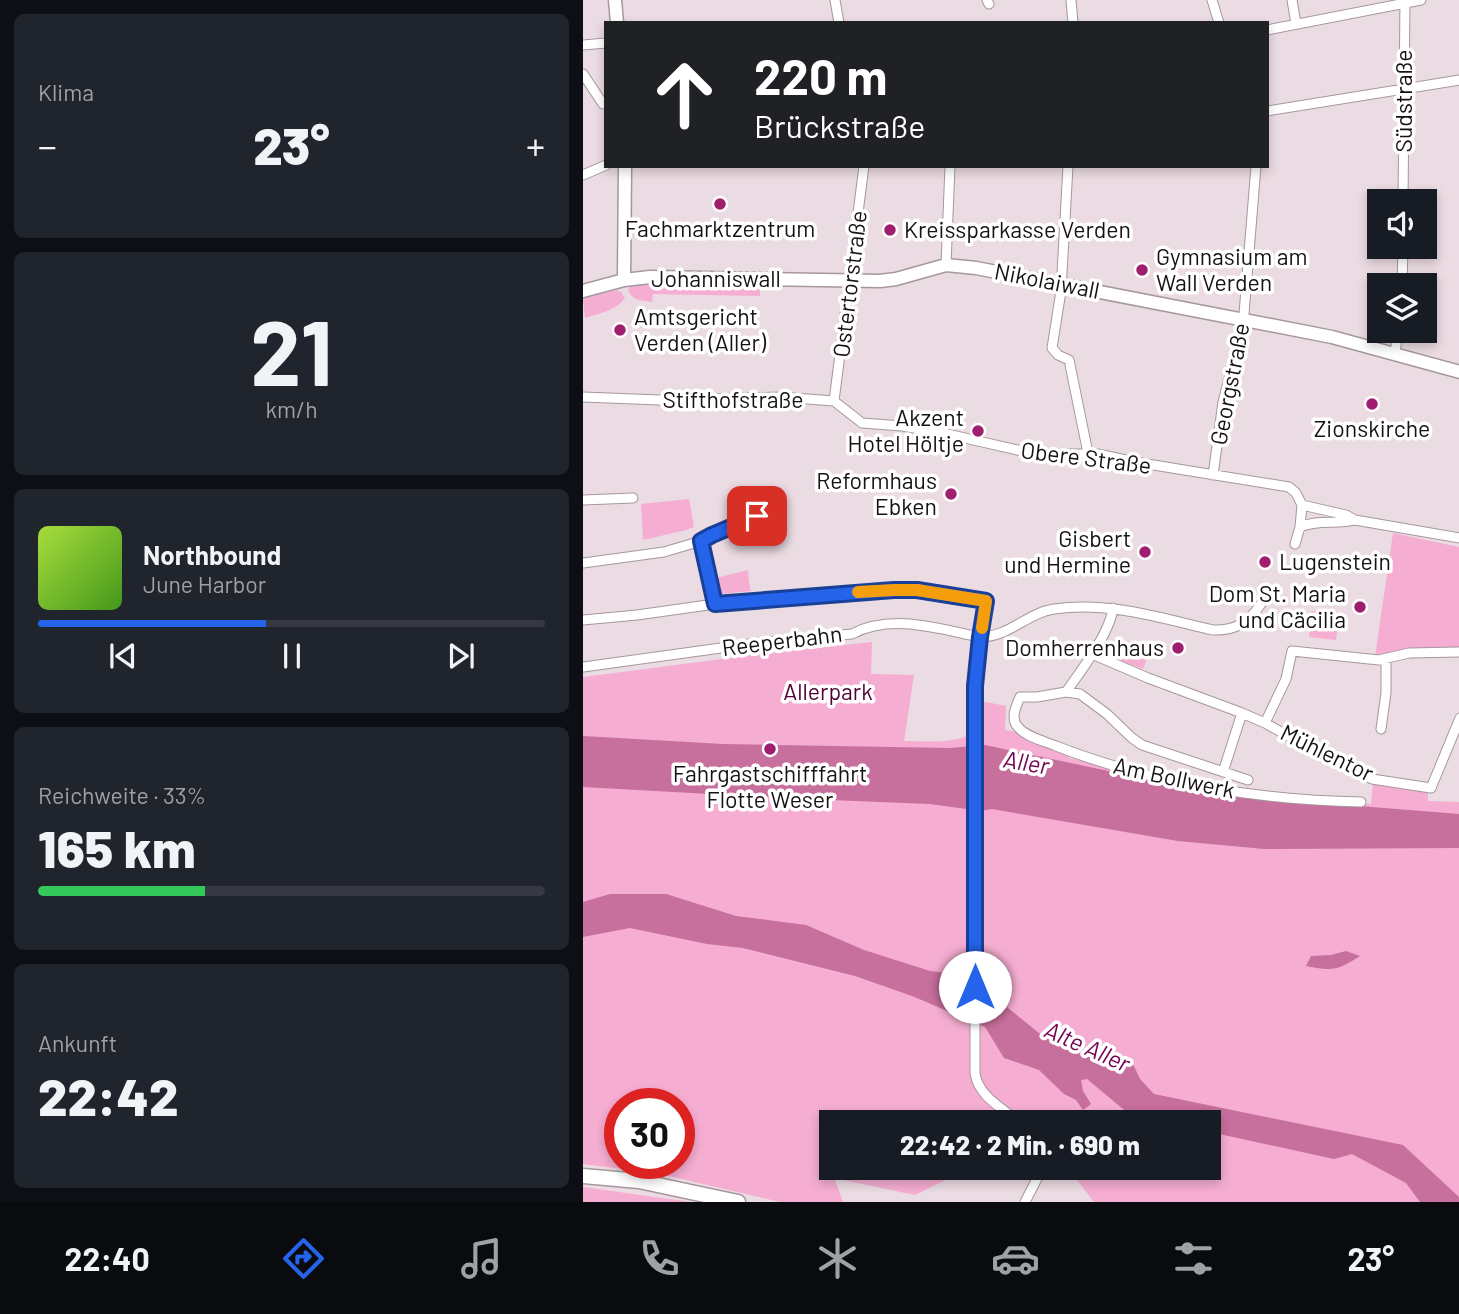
<!DOCTYPE html>
<html lang="de">
<meta charset="utf-8">
<style>
:root{--surface:#171b24;--page:#20242c;--text:#f1f3f6;--muted:#9ea1a6;--line:#363941;--accent:#2563eb}
body{margin:0;font-family:Barlow,sans-serif;background:var(--page);color:var(--text);height:100vh;display:flex;flex-direction:column;font-size:26px;white-space:nowrap}
*{box-sizing:border-box;margin:0}
p{font-size:23px;color:var(--muted)}
.icon{flex:none;width:38px;height:38px;fill:none;stroke:currentColor;stroke-width:2;stroke-linecap:round;stroke-linejoin:round}
.map{position:relative;flex:1;overflow:hidden}
.drawer{display:flex;flex-direction:column;gap:14px;padding:14px;background:#0d0f14;width:583px}
.drawer>*{flex:none}
.banner{position:absolute;left:21px;top:21px;width:665px;height:147px;border-radius:0px;box-shadow:0 4px 10px #0003;background:#202124;color:#fff;overflow:hidden}
.controls{position:absolute;left:784px;top:189px;display:grid;gap:14px}
.controls a{display:grid;place-items:center;width:70px;height:70px;border-radius:0px;background:var(--surface);box-shadow:0 4px 10px #0003;font-size:35px}
.speed{position:absolute;left:21px;top:1088px;display:flex;gap:14px;font-size:35px;font-weight:700;text-align:center}
.speed>*{display:grid;place-content:center;width:91px;height:91px;border-radius:50%;background:var(--surface);box-shadow:0 4px 10px #0003;line-height:1}
.speed .limit{border:10px solid #d22;background:#fff;color:#111}
.pin{position:absolute;display:grid;place-items:center;width:60px;height:60px;color:#fff;margin:-30px;border-radius:14px;box-shadow:0 4px 10px #0006}
.me{position:absolute;width:77px;margin:-38px;rotate:0deg;stroke-linejoin:round;filter:drop-shadow(0 0 5px #0008)}
.turn{display:flex;align-items:center;gap:24px;height:147px;padding:0 35px;font-size:32px}
.turn .icon{width:91px;height:91px;stroke-width:2.5}
.turn b{display:block;font-size:49px;line-height:60px}
.big{font-size:52px;font-weight:800;line-height:1.1}
.drawer .tile{flex:1;display:flex;flex-direction:column;justify-content:center;gap:10px;min-width:0;padding:0 24px;border-radius:10px;background:var(--page)}
.drawer .dial{align-items:center;gap:0}
.dial b{font-size:91px;line-height:1}
.song{display:flex;align-items:center;gap:21px}
.cover{width:84px;height:84px;border-radius:10px;background:linear-gradient(135deg,hsl(80 70% 55%),hsl(100 70% 35%))}
.played{height:7px;border-radius:4px;background:linear-gradient(90deg,var(--accent) 45%,var(--line) 45%)}
.keys{display:flex;justify-content:space-around;direction:ltr}
.heat{display:flex;justify-content:space-between;align-items:center;font-size:38px;direction:ltr}
.charge{height:10px;border-radius:5px;background:linear-gradient(90deg,#34c759 33%,var(--line) 0)}
.trip{position:absolute;left:236px;top:1110px;width:402px;height:70px;border-radius:0px;background:var(--surface);box-shadow:0 4px 10px #0003;font-weight:800;line-height:70px;text-align:center}
.dock{display:flex;height:112px;justify-content:space-around;align-items:center;background:#090b0e;color:var(--muted)}
.dock .icon{width:49px;height:49px}
.dock .current{color:var(--accent)}
.dock b{font-size:32px;color:var(--text)}
main{display:flex;flex:1;min-height:0}
.map>svg:first-child{display:block}
</style>
<main>
<section class="drawer">
<div class="tile"><p>Klima</p>
<div class="heat"><a>−</a><b class="big">23°</b><a>+</a></div>
</div>
<div class="tile dial"><b>21</b><p>km/h</p></div>
<div class="tile">
<div class="song"><i class="cover"></i><div><b>Northbound</b><p>June Harbor</p></div></div>
<div class="played"></div>
<div class="keys"><svg class="icon" aria-label="previous" viewBox="0 0 24 24"><path d="M18 5L8 12l10 7zM5 5v14"/></svg><svg class="icon" aria-label="pause" viewBox="0 0 24 24"><path d="M8 5v14M16 5v14"/></svg><svg class="icon" aria-label="next" viewBox="0 0 24 24"><path d="M6 5l10 7-10 7zM19 5v14"/></svg></div>
</div>
<div class="tile"><p>Reichweite · 33%</p><b class="big">165 km</b><div class="charge"></div></div>
<div class="tile"><p>Ankunft</p><b class="big">22:42</b></div>
</section>
<div class="map">
<svg width="877" height="1202" viewBox="0 0 877 1202">
<rect width="100%" height="100%" fill="#ebdbe2"/>
<!-- green -->
<path fill="#f5add1" fill-rule="evenodd" d="M88,282L118,283L146,287L163,284L177,285V296L70,294L69,302C59,300 49,301 45,290L47,286Z
M34,290L38,292L42,298C32,311 17,313 2,318L0,298Z
M106,499L111,527L103,530L60,540L58,504Z
M810,533L876,547V649L792,657Z
M165,570L166,583L168,591L138,594V600H133L129,579Z
M728,611L756,613L753,640L726,637Z
M546,641L569,645L560,669L538,661Z
M289,642L288,674L331,675L321,741C342,741 367,744 387,735V740H398V701L423,706L422,730L433,732L486,756V758L606,786L697,797L788,804L790,782L845,791V801L876,802V1202H511L484,1167H626V1122H248V1167H389L332,1195L251,1178L260,1202H197L77,1174L0,1164V677L178,654ZM37,1104H96V1164H37Z
M0,1187L108,1202H0Z"/>
<!-- water -->
<path fill="#c76f9d" d="M0,736L140,744L367,748L402,745L611,789L689,799L876,814V848L681,849L595,841L409,809L398,811L347,804L197,798L0,787Z
M27,894H83L153,916L223,925L281,950L347,971L384,975L456,1033L505,1052L515,1059L528,1057L541,1060L551,1066L557,1079L571,1094L820,1145L876,1197V1202H837L823,1183L769,1154L751,1159L627,1132L626,1122H583L546,1114L504,1079L498,1080L500,1091L508,1104L500,1110L493,1100L481,1094L456,1070L421,1058L402,1027L329,996L272,976L160,948L124,944L47,928L0,937V902Z
M763,951L777,956C754,971 749,971 723,966L728,956L748,955Z"/>
<g fill="none" stroke-linecap="round" stroke-linejoin="round">
<!-- minor casing -->
<g stroke="#a6979e" stroke-width="11">
<path id="minor" d="M252,0L256,23
M404,0L406,4
M488,0L490,23
M629,0L636,23
M709,0L713,24
M684,30L838,0
M0,45L23,43
M0,74L20,104
M684,111L877,80
M485,166L478,291L469,348L475,355L486,360L505,453
M0,175L23,165
M820,201L822,0
M363,265L367,166
M819,285L820,247
M812,353L815,331
M0,397L76,400L198,397L251,401
M251,401L279,423L319,426L360,433L452,454H515L552,462L706,487L713,493L719,505
M251,401L281,166
M630,475L640,402L660,326L673,166
M0,500L50,498
M719,505L763,515L772,520L877,538
M717,527C735,519 754,525 772,520
M118,541L132,604
M712,544L717,527L719,505
M0,563L81,552L118,541L129,535L174,516
M0,620L54,615L132,604L311,590H334L403,601L397,637L392,686V1073C395,1096 419,1108 436,1122
M509,654L565,678L659,713L682,723L756,764L789,779L848,788L877,718
M0,667L174,643L269,634C309,613 356,629 397,637C426,637 444,613 471,609C525,601 578,618 630,630C652,631 666,622 678,604
M483,692C498,671 527,633 530,608
M682,723L703,679L709,651L796,660L826,653L877,652
M798,729L803,693V658
M640,772L659,713
M665,780L559,745L549,738L524,714L497,694L483,692L454,697H437C433,706 427,719 435,727C443,737 461,741 473,746C567,783 677,800 778,802
M442,1202L460,1167"/>
</g>
<!-- secondary casing -->
<g stroke="#a6979e" stroke-width="15">
<path id="secondary" d="M32,0L34,23
M41,280L42,166
M0,291L41,280L67,277L297,281L313,279L363,265L393,268L749,337L877,372"/>
</g>
<!-- primary casing -->
<g stroke="#a6979e" stroke-width="17">
<path id="primary" d="M0,1176L56,1181L155,1202"/>
</g>
<!-- minor -->
<use href="#minor" stroke="#fff" stroke-width="9"/>
<!-- secondary -->
<use href="#secondary" stroke="#fff" stroke-width="12"/>
<!-- primary -->
<use href="#primary" stroke="#fff" stroke-width="14"/>
</g>
<g fill="none" stroke-linecap="round" stroke-linejoin="round">
<!-- route casing -->
<g stroke="#184099" stroke-width="18">
<path id="route" d="M174,516L129,535L118,541L132,604L311,590H334L403,601L397,637L392,686V987"/>
</g>
<!-- route -->
<use href="#route" stroke="#2563eb" stroke-width="12"/>
<!-- slow -->
<path stroke="#f59e0b" stroke-width="12" d="M275,592L311,590H334L403,601L399,628"/>
</g>
<!-- markers -->
<g fill="#a01e6f" stroke="#fff" stroke-width="2.5">
<circle cx="137" cy="204" r="7"/>
<circle cx="307" cy="230" r="7"/>
<circle cx="559" cy="270" r="7"/>
<circle cx="37" cy="330" r="7"/>
<circle cx="789" cy="404" r="7"/>
<circle cx="395" cy="431" r="7"/>
<circle cx="368" cy="494" r="7"/>
<circle cx="562" cy="552" r="7"/>
<circle cx="682" cy="562" r="7"/>
<circle cx="777" cy="607" r="7"/>
<circle cx="595" cy="648" r="7"/>
<circle cx="187" cy="749" r="7"/>
</g>
<g text-anchor="middle" stroke-width="7" stroke-linejoin="round" paint-order="stroke">
<!-- street labels -->
<g font-size="23" fill="#161113" stroke="#fff">
<text transform="translate(821 101) rotate(-90)" y="8">Südstraße</text>
<text x="133" y="287">Johanniswall</text>
<text transform="translate(464 281) rotate(11)" y="8">Nikolaiwall</text>
<text transform="translate(267 284) rotate(-83)" y="8">Ostertorstraße</text>
<text transform="translate(647 384) rotate(-79)" y="8">Georgstraße</text>
<text x="150" y="408">Stifthofstraße</text>
<text transform="translate(503 458) rotate(7)" y="8">Obere Straße</text>
<text transform="translate(199 641) rotate(-7)" y="8">Reeperbahn</text>
<text transform="translate(744 753) rotate(26)" y="8">Mühlentor</text>
<text transform="translate(591 778) rotate(12)" y="8">Am Bollwerk</text>
</g>
<!-- poi labels -->
<g font-size="23" fill="#161113" stroke="#fff" text-anchor="end">
<text x="137" y="237" text-anchor="middle">Fachmarktzentrum</text>
<text x="321" y="238" text-anchor="start">Kreissparkasse Verden</text>
<text x="573" y="265" text-anchor="start">Gymnasium am<tspan x="573" dy="26">Wall Verden</tspan></text>
<text x="51" y="325" text-anchor="start">Amtsgericht<tspan x="51" dy="26">Verden (Aller)</tspan></text>
<text x="381" y="426">Akzent<tspan x="381" dy="26">Hotel Höltje</tspan></text>
<text x="789" y="437" text-anchor="middle">Zionskirche</text>
<text x="354" y="489">Reformhaus<tspan x="354" dy="26">Ebken</tspan></text>
<text x="548" y="547">Gisbert<tspan x="548" dy="26">und Hermine</tspan></text>
<text x="696" y="570" text-anchor="start">Lugenstein</text>
<text x="763" y="602">Dom St. Maria<tspan x="763" dy="26">und Cäcilia</tspan></text>
<text x="581" y="656">Domherrenhaus</text>
<text x="187" y="782" text-anchor="middle">Fahrgastschifffahrt<tspan x="187" dy="26">Flotte Weser</tspan></text>
</g>
<!-- park labels -->
<g font-size="23" fill="#520035" stroke="#fff">
<text x="245" y="700">Allerpark</text>
</g>
<!-- water labels -->
<g font-size="24" font-style="italic" fill="#760550" stroke="#fff">
<text transform="translate(443 763) rotate(9)" y="8">Aller</text>
<text transform="translate(504 1047) rotate(24)" y="8">Alte Aller</text>
</g>
</g>
</svg>
<div class="controls">
<a><svg class="icon" aria-label="sound" viewBox="0 0 24 24"><path d="M4 9h4l5-4v14l-5-4H4zM17 9q2 3 0 6"/></svg></a>
<a><svg class="icon" aria-label="layers" viewBox="0 0 24 24"><path d="M12 4l9 5-9 5-9-5zM3 14l9 5 9-5"/></svg></a>
</div>
<div class="speed"><div class="limit">30</div></div>
<div class="pin" style="left:174px;top:516px;background:#d93025"><svg class="icon" aria-label="arrive" viewBox="0 0 24 24"><path d="M6 21V4h12l-3 4 3 4H6"/></svg></div>
<svg class="me" style="left:392px;top:987px" viewBox="-20 -20 40 40"><circle r="19" fill="#fff"/><path d="M0-13L10 11 0 6-10 11z" fill="#2563eb"/></svg>
<div class="trip">22:42 · 2 Min. · 690 m</div>
<div class="banner">
<div class="turn"><svg class="icon" aria-label="ahead" viewBox="0 0 24 24"><path d="M12 20V5M6 11l6-6 6 6"/></svg><div><b>220 m</b>Brückstraße</div></div>
</div>
</div>
</main>
<nav class="dock">
<b>22:40</b>
<svg class="icon current" aria-label="directions" viewBox="0 0 24 24"><path d="M12 3l9 9-9 9-9-9zM9 14v-3h6M13 9l2 2-2 2"/></svg>
<svg class="icon" aria-label="music" viewBox="0 0 24 24"><path d="M9 18V5l10-2v13"/><circle cx="6" cy="18" r="3"/><circle cx="16" cy="16" r="3"/></svg>
<svg class="icon" aria-label="phone" viewBox="0 0 24 24"><path d="M5 4h4l2 5-3 2q2 4 5 5l2-3 5 2v4C11 20 4 13 5 4z"/></svg>
<svg class="icon" aria-label="climate" viewBox="0 0 24 24"><path d="M12 3v18M4 7l16 10M4 17L20 7"/></svg>
<svg class="icon" aria-label="car" viewBox="0 0 24 24"><path d="M5 17H2v-5l4-1 3-4h7l3 4 3 1v5h-3M9 17h6M6 11h13"/><circle cx="7" cy="17" r="2"/><circle cx="17" cy="17" r="2"/></svg>
<svg class="icon" aria-label="filters" viewBox="0 0 24 24"><path d="M4 7h16M4 17h16"/><circle cx="9" cy="7" r="2"/><circle cx="15" cy="17" r="2"/></svg>
<b>23°</b>
</nav>
